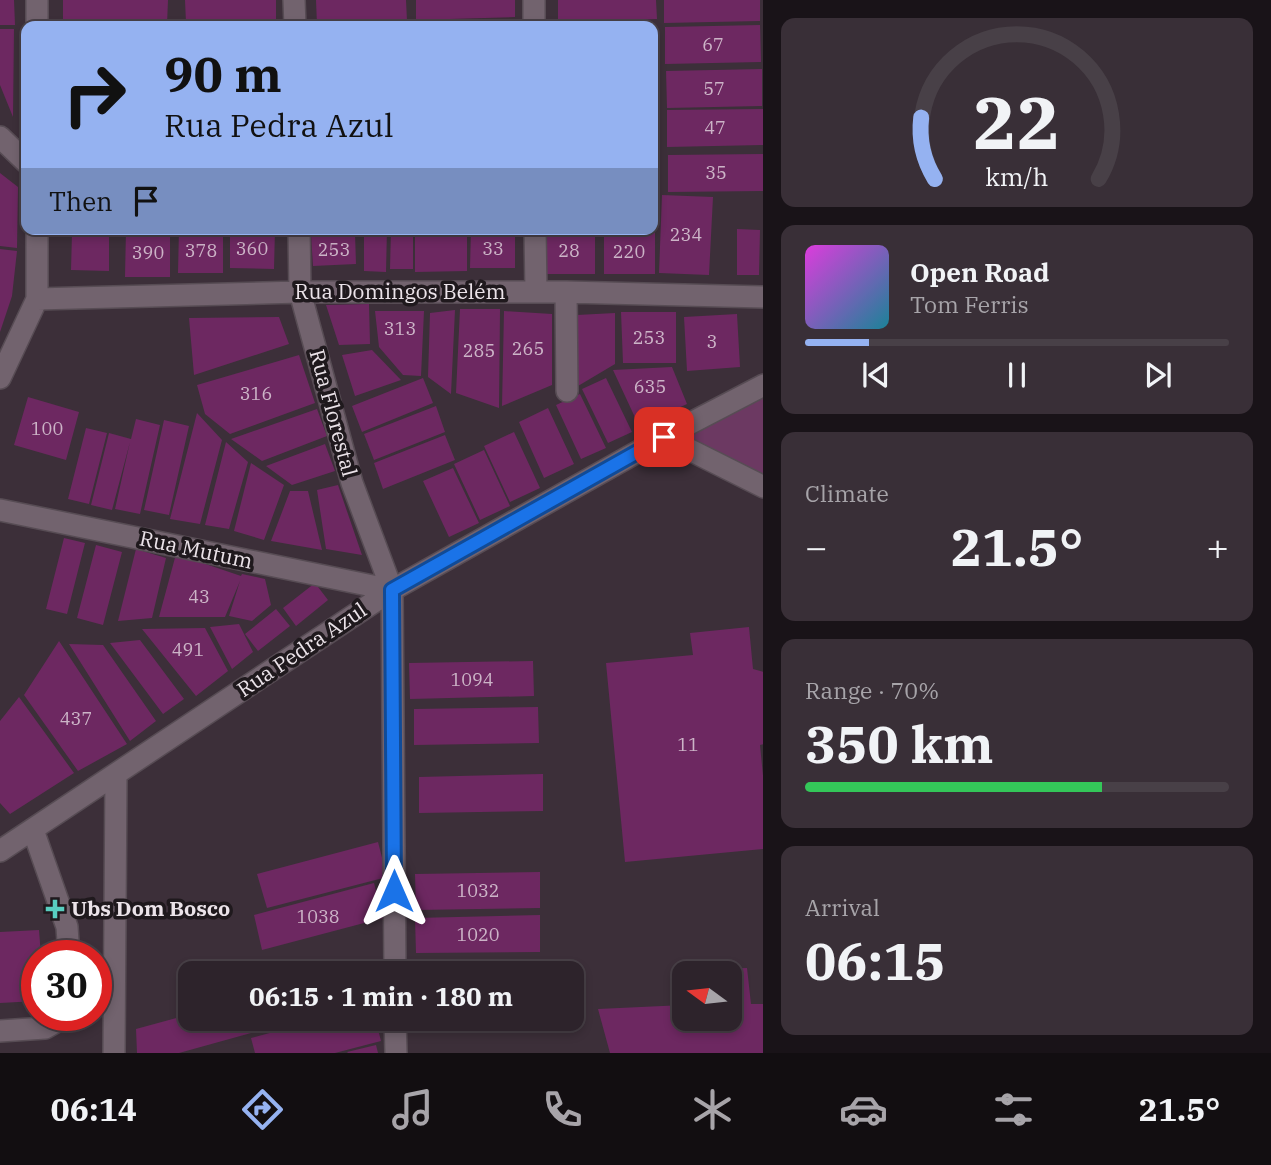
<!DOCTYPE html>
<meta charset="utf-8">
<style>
:root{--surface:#2d232b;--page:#392f37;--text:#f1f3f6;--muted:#a7a4a9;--line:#484047;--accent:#95b2f1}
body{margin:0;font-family:"IBM Plex Serif",serif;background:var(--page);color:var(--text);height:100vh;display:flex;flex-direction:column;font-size:26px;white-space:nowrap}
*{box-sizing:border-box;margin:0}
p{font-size:23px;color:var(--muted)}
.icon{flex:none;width:38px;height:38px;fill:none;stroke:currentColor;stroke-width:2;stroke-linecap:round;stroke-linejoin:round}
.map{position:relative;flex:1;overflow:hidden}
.side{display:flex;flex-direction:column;gap:18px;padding:18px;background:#191318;width:508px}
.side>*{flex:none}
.banner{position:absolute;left:21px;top:21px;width:637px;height:214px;border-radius:14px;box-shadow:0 4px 10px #0003,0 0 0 2px var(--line);background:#95b2f1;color:#111;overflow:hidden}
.needle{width:46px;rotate:285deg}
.fabs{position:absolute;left:672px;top:961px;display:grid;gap:14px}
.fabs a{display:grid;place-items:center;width:70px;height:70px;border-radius:14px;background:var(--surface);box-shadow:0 4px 10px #0003,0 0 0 2px var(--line);font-size:35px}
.speed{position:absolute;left:21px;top:940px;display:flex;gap:14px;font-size:35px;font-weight:700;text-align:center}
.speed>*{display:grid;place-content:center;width:91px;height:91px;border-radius:50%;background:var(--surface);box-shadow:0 4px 10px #0003,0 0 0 2px var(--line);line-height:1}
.speed .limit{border:10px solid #d22;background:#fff;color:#111}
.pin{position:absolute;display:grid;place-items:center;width:60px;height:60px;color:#fff;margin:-30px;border-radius:14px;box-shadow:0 4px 10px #0006}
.me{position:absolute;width:77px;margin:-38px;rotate:0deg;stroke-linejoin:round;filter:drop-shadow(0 0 5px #0008)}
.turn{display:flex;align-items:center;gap:24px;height:147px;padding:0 28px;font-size:32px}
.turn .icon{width:91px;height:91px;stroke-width:2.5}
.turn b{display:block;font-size:49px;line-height:60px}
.then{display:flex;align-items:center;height:66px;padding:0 28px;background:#0003;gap:14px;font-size:26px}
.big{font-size:52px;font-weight:800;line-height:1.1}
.side .tile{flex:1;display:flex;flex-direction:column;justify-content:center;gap:10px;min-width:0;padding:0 24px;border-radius:14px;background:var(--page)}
.side .dial{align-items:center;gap:0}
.dial svg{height:182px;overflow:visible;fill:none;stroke:var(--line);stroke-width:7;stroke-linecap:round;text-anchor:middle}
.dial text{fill:var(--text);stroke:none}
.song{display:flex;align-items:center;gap:21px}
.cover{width:84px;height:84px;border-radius:10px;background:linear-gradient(135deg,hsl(300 70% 55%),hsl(190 70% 35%))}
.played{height:7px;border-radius:4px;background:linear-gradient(90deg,var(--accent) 15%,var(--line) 15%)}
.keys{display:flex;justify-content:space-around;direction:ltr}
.heat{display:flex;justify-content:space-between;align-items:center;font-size:38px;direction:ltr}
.charge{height:10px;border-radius:5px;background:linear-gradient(90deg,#34c759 70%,var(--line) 0)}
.trip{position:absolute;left:178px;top:961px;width:406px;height:70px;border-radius:14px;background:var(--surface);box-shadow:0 4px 10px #0003,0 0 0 2px var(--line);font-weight:800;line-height:70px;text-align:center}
.menu{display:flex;height:112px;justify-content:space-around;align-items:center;background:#120e11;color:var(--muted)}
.menu .icon{width:49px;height:49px}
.menu .on{color:var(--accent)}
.menu b{font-size:32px;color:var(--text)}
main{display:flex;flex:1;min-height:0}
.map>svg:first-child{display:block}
</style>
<main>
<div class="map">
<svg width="764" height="1053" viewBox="0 0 764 1053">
<rect width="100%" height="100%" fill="#3c2f39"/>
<!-- green -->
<path fill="#6c3962" d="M763,396V479L686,436Z"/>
<!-- building -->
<path fill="#6d2861" d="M0,0H14L15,25H0Z
M63,0H168L167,25L63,22Z
M185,0H276V19L186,23Z
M316,0H406L407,21L317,25Z
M416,0H515V17L416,20Z
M558,0H656L657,19L558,22Z
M664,0H760V21L664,23Z
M760,25L761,62L665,64V27Z
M0,29H14L13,117L0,85Z
M762,69V106L667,108L666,71Z
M763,109V145L667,147V110Z
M764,154V191L668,192V155Z
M0,173L18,187L17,248L0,246Z
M662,195L713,197L709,275L659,273Z
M653,197H655V274H604V229H653Z
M126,229H170V277H125Z
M179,229H223V273H178Z
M230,229H275L274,269L230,268Z
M364,229H387L386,272L364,271Z
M391,229H413V269H390Z
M415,229H467V271L415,272Z
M471,229H515V268H470Z
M543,229H595V274H543Z
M737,229L760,230L759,275H737Z
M72,233H109V271L71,270Z
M355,233L356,264L313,266L311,235Z
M0,249L17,251L12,296L0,332Z
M369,304L370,344L339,345L326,305Z
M460,309H500L499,408L456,393Z
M455,310L451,394L428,377L430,313Z
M375,311H424L421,376L403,375L379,347Z
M504,311L552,314V385L502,406Z
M621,312H676V363H623Z
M615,313V364L578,386L577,315Z
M737,314L740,367L687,371L684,317Z
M279,317L289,344L194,375L189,318Z
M372,350L401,380L355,396L342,355Z
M299,355L315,403L230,434L205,414L197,385Z
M672,367L687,404L639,426L613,370Z
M423,378L433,403L362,432L352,406Z
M606,378L632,432L608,443L582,389Z
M580,394L606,448L581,459L556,405Z
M28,397L79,412L66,460L14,445Z
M436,406L445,432L374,460L364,434Z
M548,408L574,464L544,478L519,422Z
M317,409L327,436L262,461L231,439Z
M197,413L222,440L200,524L170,519Z
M136,419L160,425L140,514L115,509L130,442L112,510L91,505L109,433L131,439Z
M164,420L189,426L169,515L144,510Z
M86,428L107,433L89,504L68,499Z
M514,432L540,488L510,502L484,446Z
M445,435L455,460L383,489L374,463Z
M226,442L248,462L229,529L205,525Z
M325,444L335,471L292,485L266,466Z
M484,450L510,506L480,520L454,464Z
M251,463L284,485L264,540L234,531Z
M453,468L479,523L449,537L423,481Z
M338,485L362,555L326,549L317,490Z
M290,491H308L322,550L271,541Z
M64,538L85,543L67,614L46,609Z
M96,545L122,552L103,625L77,618Z
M136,549L166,558L152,618L118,621Z
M176,554L241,576L242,574L265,579L271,605L252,621L229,616L240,581L225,617H159Z
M315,583L328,600L296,626L283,608Z
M276,609L290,626L258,651L245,634Z
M239,624L253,652L232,669L210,627Z
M749,627L753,669L764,672V744L760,745L764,786V849L625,862L606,663L693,655L690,633Z
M205,628L228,671L196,696L142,629Z
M140,640L184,699L163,714L110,643Z
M59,641L127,744L78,771L24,695Z
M69,644L103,645L156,721L130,741Z
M533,661L534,696L410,699L409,663Z
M19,697L74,773L10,814L0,803V721Z
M538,707L539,743L414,745V709Z
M543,774V811L419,813V777Z
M378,842L387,877L267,908L257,874Z
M540,872V908L416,910L415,874Z
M374,883L383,918L262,950L254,915Z
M540,915V952L416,953L415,918Z
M39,930L41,956H37V1001L0,1003V932Z
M541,961V973H416V963Z
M371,967L372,973H350V972Z
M747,968L751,1004H764V1053H610L598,1009L684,1005V1018H730V973H692V970Z
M191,1014V1018H248L251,1033L179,1053H137L136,1029Z
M256,1018H311V1019L260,1033Z
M325,1018H375L381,1041L335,1053H255L251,1038Z
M376,1045L378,1053H348L347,1052Z"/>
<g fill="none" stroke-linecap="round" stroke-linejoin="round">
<!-- minor casing -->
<g stroke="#574c54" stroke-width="24">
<path id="minor" d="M37,0V26
M294,0L295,26
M534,0V26
M0,137L26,162
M299,229L300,292L352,483L392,590L395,973
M535,229L536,291
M566,292L567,391
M37,299L300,292H566L764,297
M0,378L37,299V229
M664,437L764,487
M0,510L392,590
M33,830L67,927L69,956
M0,851L392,590L664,437L764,385
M395,1018L396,1053
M0,1031L45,1028L68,1015
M114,1053L116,774"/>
</g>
<!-- minor -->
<use href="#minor" stroke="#72636e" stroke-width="21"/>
</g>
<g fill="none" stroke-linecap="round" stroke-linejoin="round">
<!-- route casing -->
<g stroke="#114b97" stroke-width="18">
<path id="route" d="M394,891L392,590L664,437"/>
</g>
<!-- route -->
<use href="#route" stroke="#1a73e8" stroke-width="12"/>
</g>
<!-- markers -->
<path fill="#58cec0" stroke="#1f191d" stroke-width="2.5" d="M51.5 898.5h7v7h7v7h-7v7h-7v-7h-7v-7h7z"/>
<g text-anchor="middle" stroke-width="7" stroke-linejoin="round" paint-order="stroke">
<!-- number labels -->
<g font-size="18" fill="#ccb4c7">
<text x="713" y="51">67</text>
<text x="714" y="95">57</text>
<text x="715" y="134">47</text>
<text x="716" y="179">35</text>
<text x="686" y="241">234</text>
<text x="252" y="255">360</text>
<text x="493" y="255">33</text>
<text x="334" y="256">253</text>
<text x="201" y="257">378</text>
<text x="569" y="257">28</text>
<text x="629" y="258">220</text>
<text x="148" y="259">390</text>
<text x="400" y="335">313</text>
<text x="649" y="344">253</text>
<text x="712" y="348">3</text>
<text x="528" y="355">265</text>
<text x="479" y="357">285</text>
<text x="650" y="393">635</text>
<text x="256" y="400">316</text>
<text x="47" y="435">100</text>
<text x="199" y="603">43</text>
<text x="188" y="656">491</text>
<text x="472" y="686">1094</text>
<text x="76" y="725">437</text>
<text x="688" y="751">11</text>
<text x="478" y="897">1032</text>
<text x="318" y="923">1038</text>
<text x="478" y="941">1020</text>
</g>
<!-- street labels -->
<g font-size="21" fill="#ebe3e9" stroke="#1f191d">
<text x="400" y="299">Rua Domingos Belém</text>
<text transform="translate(333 413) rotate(75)" y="7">Rua Florestal</text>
<text transform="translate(196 550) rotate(12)" y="7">Rua Mutum</text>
<text transform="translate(302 650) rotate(-34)" y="7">Rua Pedra Azul</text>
</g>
<!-- poi labels -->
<g font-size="21" font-weight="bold" fill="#ebe3e9" stroke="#1f191d" text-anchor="start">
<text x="71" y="916">Ubs Dom Bosco</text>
</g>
</g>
</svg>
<div class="fabs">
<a><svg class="needle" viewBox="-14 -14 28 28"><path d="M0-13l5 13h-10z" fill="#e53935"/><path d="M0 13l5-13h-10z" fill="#a7a4a9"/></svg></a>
</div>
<div class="speed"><div class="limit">30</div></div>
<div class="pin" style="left:664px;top:437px;background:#d93025"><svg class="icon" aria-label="arrive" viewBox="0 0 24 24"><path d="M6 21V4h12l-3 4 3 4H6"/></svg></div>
<svg class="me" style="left:394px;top:891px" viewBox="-20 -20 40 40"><path d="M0-17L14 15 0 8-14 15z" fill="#1a73e8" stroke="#fff" stroke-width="4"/></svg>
<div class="trip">06:15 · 1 min · 180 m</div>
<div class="banner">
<div class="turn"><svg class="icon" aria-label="right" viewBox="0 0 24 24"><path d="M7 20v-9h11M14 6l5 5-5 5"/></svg><div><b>90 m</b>Rua Pedra Azul</div></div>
<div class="then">Then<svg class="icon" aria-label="arrive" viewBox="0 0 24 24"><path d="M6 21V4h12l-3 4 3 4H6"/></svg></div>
</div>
</div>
<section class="side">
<div class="tile dial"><svg viewBox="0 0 100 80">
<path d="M14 69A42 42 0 1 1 86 69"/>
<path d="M14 69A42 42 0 0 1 8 42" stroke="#95b2f1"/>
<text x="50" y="56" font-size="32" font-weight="700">22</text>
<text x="50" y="72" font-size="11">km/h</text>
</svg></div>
<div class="tile">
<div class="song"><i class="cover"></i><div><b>Open Road</b><p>Tom Ferris</p></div></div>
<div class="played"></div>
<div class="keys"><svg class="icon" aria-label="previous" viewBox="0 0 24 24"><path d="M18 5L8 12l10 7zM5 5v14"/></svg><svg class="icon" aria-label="pause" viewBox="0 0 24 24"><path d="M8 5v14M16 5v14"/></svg><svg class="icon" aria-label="next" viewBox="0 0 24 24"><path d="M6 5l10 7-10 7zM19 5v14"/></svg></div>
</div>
<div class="tile"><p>Climate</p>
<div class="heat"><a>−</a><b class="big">21.5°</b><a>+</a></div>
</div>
<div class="tile"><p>Range · 70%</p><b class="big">350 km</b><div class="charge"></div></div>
<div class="tile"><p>Arrival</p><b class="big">06:15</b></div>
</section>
</main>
<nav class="menu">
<b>06:14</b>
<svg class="icon on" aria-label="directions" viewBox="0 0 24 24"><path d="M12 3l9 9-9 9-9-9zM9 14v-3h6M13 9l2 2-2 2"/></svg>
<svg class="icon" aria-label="music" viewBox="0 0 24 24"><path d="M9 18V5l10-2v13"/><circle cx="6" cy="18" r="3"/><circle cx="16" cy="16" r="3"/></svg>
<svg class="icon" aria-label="phone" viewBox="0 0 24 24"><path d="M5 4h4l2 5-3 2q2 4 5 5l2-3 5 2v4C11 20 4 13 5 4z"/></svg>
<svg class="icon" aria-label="climate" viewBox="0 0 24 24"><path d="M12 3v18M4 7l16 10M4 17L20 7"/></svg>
<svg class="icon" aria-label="car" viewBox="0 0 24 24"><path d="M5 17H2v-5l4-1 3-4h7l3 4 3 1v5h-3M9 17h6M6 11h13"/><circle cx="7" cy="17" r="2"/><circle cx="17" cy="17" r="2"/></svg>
<svg class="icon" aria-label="filters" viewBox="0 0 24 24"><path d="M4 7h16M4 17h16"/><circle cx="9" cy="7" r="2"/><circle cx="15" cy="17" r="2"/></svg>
<b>21.5°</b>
</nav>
